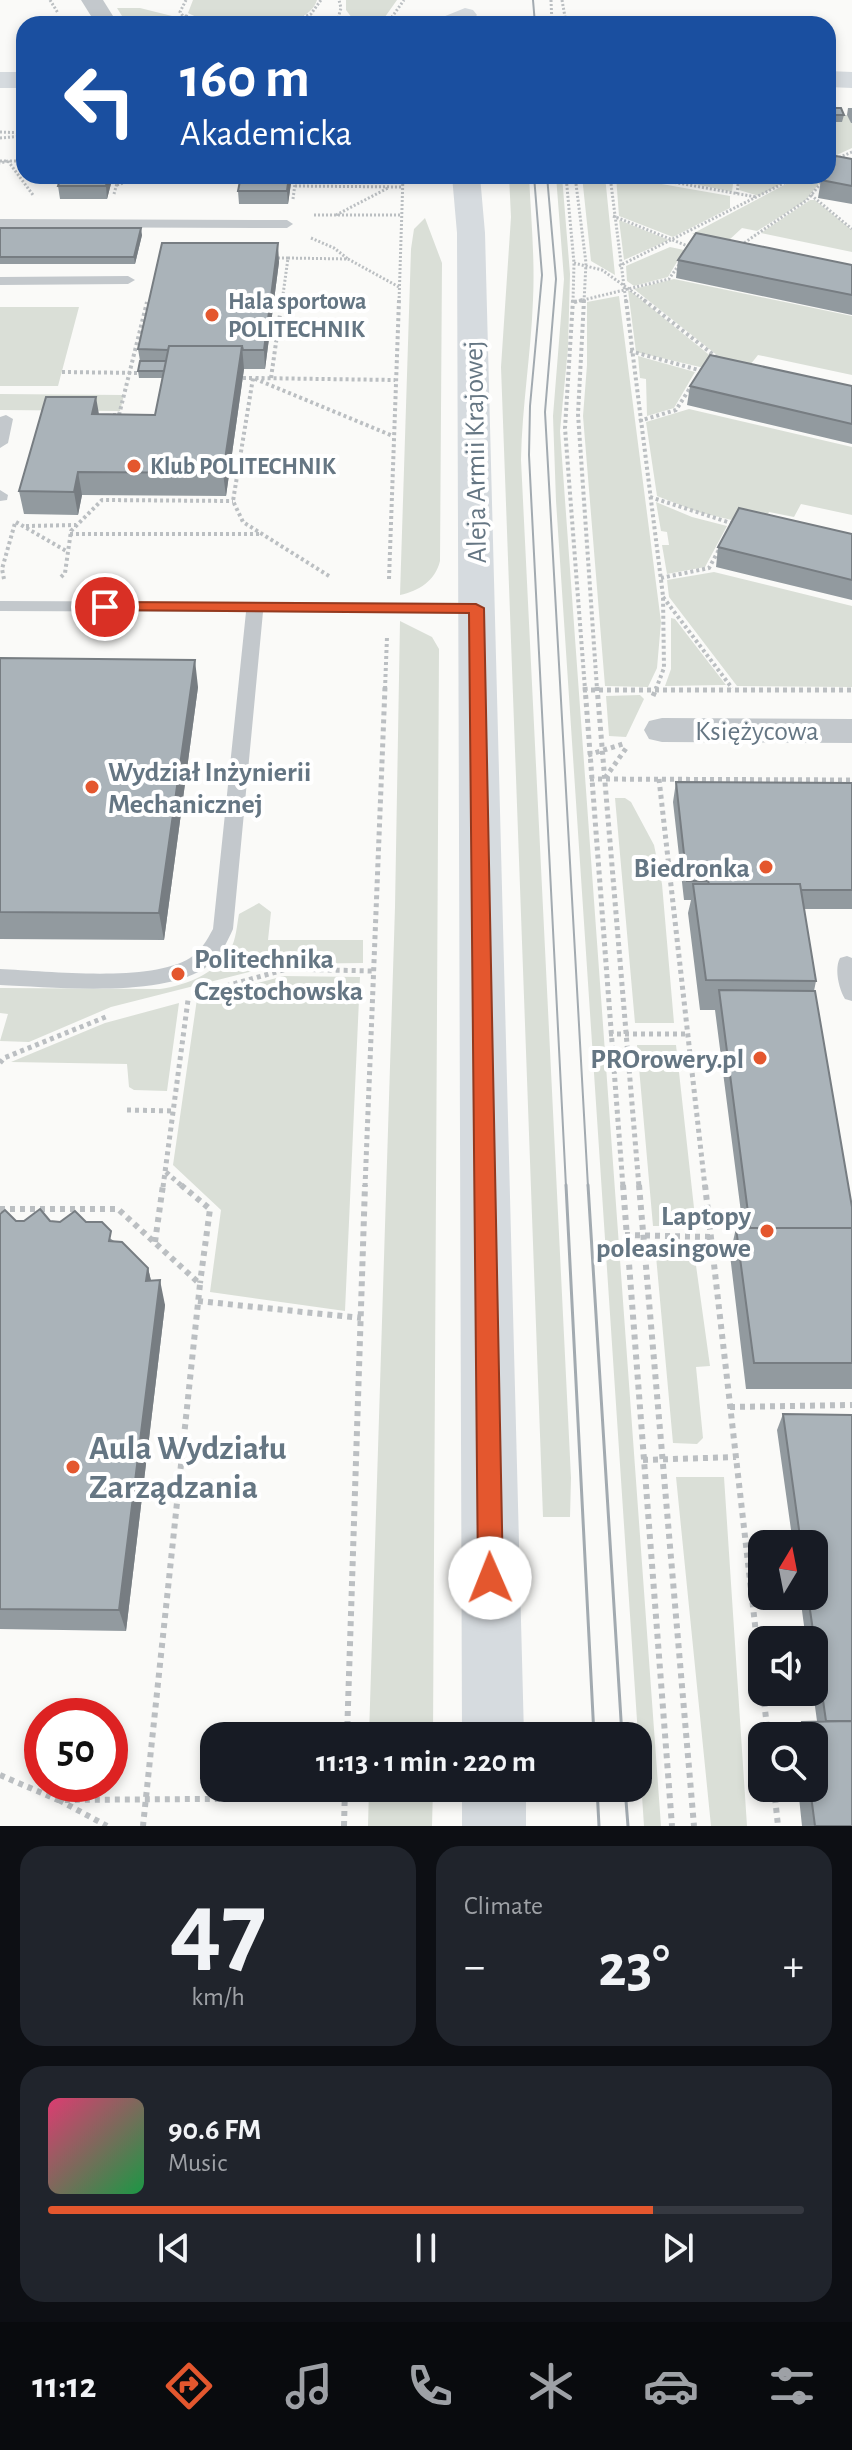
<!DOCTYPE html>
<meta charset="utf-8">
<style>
:root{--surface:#171b24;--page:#20242c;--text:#f1f3f6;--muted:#9ea1a6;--line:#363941;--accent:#e4572e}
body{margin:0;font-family:"Alegreya Sans",sans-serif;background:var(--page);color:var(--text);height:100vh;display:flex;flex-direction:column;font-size:30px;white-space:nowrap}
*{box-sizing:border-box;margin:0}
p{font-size:26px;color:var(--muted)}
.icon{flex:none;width:44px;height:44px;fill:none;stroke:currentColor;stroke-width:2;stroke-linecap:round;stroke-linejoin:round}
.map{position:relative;height:1826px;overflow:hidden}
.sheet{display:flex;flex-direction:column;gap:20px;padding:20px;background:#0d0f14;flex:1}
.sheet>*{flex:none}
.top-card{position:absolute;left:16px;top:16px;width:820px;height:168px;border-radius:24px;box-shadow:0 4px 12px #0003;background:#1a4fa0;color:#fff;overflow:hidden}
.needle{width:52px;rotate:10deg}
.buttons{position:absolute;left:748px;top:1530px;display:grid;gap:16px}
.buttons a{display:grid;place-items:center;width:80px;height:80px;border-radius:16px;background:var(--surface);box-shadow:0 4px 12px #0003;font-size:40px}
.speed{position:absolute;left:24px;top:1698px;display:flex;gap:16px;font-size:40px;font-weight:700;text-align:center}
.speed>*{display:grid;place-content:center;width:104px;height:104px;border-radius:50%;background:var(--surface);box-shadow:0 4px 12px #0003;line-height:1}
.speed .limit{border:12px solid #d22;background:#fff;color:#111}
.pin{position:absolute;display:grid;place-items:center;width:68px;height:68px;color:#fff;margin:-34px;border:4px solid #fff;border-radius:50%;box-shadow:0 2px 8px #0007}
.me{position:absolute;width:88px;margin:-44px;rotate:359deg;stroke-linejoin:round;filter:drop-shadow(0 0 6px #0008)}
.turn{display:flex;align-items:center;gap:28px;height:168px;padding:0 32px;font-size:36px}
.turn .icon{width:104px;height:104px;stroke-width:2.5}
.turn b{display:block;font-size:56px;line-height:68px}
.big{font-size:60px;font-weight:600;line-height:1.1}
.sheet .tile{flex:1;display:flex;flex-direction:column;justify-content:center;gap:12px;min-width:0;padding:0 28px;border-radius:24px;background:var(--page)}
.sheet .dial{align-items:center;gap:0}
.dial b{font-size:104px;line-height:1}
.song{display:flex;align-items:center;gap:24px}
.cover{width:96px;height:96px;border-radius:12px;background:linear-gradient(135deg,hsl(340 70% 55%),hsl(140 70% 35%))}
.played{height:8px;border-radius:4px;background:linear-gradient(90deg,var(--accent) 80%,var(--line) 80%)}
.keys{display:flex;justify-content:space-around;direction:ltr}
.heat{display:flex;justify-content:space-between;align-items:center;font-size:44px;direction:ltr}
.sheet .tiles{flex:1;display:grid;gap:20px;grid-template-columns:1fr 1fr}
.tile:last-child{grid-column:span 2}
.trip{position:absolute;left:200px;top:1722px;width:452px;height:80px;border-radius:24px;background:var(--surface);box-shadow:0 4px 12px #0003;font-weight:600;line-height:80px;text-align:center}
.dock{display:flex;height:128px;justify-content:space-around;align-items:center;background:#090b0e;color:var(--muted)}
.dock .icon{width:56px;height:56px}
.dock .on{color:var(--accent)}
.dock b{font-size:36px;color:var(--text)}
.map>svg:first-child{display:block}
</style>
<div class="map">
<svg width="852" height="1826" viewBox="0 0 852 1826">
<rect width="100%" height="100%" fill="#fafaf8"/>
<!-- green -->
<path fill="#dadfd7" d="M193,0H317C307,36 213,27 188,13Z
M346,0H397L380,24L352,18L346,10Z
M117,8H140L176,17L178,24H127Z
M839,115H847L852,123V148L828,159V122H842Z
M509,176H529C531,217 535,259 533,300C531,354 522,406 521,460L571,1478L570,1517H543L501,367L511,217Z
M556,176H562L570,274L568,348L560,431L661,1826H644L556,501L553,416L564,279Z
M582,176H605L615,275L591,261Z
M616,176L730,196V208L673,237L619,216Z
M658,176H734L732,192Z
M741,176H795L759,196L739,190Z
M801,176H825L805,201L757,231L742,228L728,241L692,234Z
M810,200H815L852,230V252L761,233Z
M425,218L442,263L440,561C435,581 419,591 400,595L411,249L414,229Z
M619,220L669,240L624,260Z
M670,247L684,250L668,277L634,286L627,281L626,266Z
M674,279L852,316V375L758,355L742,375L634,289Z
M628,290L633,293L734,375L636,352Z
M619,296L661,622L657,668L648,687L605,686L583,416L587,365V302Z
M0,307H79L58,386H0Z
M638,356L695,372L674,408L647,416L646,379L640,378Z
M0,394L124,395L120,411L0,410Z
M689,409L852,447V515L801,504L794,517L769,512L761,527L698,512L657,496L646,422Z
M656,502L692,517L727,526L705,567L667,574L662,545H669L667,532L661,531Z
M714,572L852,606V687L737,686L669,597L667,580Z
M671,618L675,619L726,685L665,686L671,669Z
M400,621L432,637L439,649L433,1736H369L395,907Z
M640,695L644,699L626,737L609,736L606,696Z
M615,798H625L631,802L654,845L662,884L674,1023H635Z
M259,903L271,912L268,940H363V963L281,964L111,1007L29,1042L0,1041L8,1014L0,1013V988L160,989C187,985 215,974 230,950C236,941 237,924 239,914Z
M284,976L360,977L345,1311L210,1292L221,1210L173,1165L197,999Z
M179,1003L167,1091L134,1090L129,1087L127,1064L11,1062L105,1023Z
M637,1045H676L696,1226H653Z
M655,1245L694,1251L710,1366L696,1367L703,1438L697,1444L673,1443Z
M676,1477H724L747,1826H711Z
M369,1788H433L432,1826H368Z"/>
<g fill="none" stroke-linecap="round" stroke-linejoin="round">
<!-- path-far3 -->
<path stroke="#bbbfc2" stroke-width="3" stroke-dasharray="2 2" stroke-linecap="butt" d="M50,0L58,13
M186,0L180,12L189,24
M551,0L552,24
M562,0L565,17L575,24
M301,20L360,24
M337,22L341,8L339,0
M184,24L186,16L207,24
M288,24L311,14L321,0
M387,24L404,0
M0,132L23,133
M0,138L24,136
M0,161H8L0,163
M24,161H8L33,195
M828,162L852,152
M566,176L574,263L573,302
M575,176L586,263L584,302
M610,176L626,302
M639,176L756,197
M117,185L145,176
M295,186L403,187
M114,194L119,176
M737,194L739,176
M811,195L852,229
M293,199L296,176
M314,215H401
M336,215L388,188
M613,216L690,247
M311,238L334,248L348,259
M741,245L807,200L827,176
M274,258H288L282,302
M288,258L348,259L399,287
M574,263L602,270L647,302
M619,266L798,176
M399,302L403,176
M575,302L669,279L681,262"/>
<!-- path-far2 -->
<path stroke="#bbbfc2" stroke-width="4" stroke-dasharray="3 3" stroke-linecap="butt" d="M573,300L565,428L585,689
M584,300L578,414L597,689
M626,300L663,596L664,668L656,689
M644,300L720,360
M574,302L583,300
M630,351L706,372
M62,372L140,373
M243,378H253L393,436
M271,378L282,300
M113,415H119L147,302
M639,421L676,410L692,385
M650,497L734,524
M16,522L68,552
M26,526L76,525
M70,534H261
M329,576L243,522L233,501L253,378L395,380
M61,577L65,573L71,531L102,500L233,501
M661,578L709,568L721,546
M4,579L2,569L15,523
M389,579L399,300
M663,597L732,688
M385,689L387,637"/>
<!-- path-far1 -->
<path stroke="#bbbfc2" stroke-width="5" stroke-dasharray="4 4" stroke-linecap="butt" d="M585,687L623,1187
M597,687L639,1187
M583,690H852
M653,696L657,687
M588,755L623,744
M605,778L627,747
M590,779L852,780
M659,779L705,1187
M226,986L287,969L372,971
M609,1034H688
M0,1063L4,1058L108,1016
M127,1110L173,1111
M166,1172L183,1187
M163,1187L188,1000
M365,1187L385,687"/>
<!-- path -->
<path stroke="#bbbfc2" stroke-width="6" stroke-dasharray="5 5" stroke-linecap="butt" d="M181,1185L210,1209L200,1283
M623,1185L672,1826
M639,1185L694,1826
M705,1185L762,1686
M0,1209H118L200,1284L143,1826
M625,1235L711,1237
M155,1242L163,1185
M198,1301L361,1318
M730,1407L852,1405
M643,1460L736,1457
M763,1692L768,1736
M347,1736L365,1185
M0,1775L58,1800L345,1798
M774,1788L778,1826
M59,1800L107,1826
M344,1826L345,1788"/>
<!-- lane -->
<path fill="#c3c8cc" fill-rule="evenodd" d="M0,219L287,220L293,224L287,228L0,227Z
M0,277L128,276L135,280L128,284L0,285Z
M6,415L13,419L8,443L0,448V417Z
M0,490L8,495L7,500L0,501Z
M0,601L476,603L484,608L476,613L263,612L233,929C227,942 221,956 209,965C167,999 53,987 0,985V969C48,971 150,983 190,958C201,951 207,940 213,929L246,612L0,611Z
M847,956L852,958V1001L845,999C839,989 834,969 840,958Z"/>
<!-- street -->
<path fill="#c3c8cc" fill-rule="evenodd" d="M81,0H103L118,24H96Z
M662,718L852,719V743L662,742L649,739L644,730L649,721Z"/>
<!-- secondary -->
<path fill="#d6dbdf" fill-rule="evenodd" d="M465,8L473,10L477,15C467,28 450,24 435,24L438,19Z
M828,71L852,72V88L828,87Z
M0,72H24V88H0Z
M452,176H480L485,233L524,1736H462L457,233Z
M462,1788H526V1826H462Z"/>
<!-- tram-far1 -->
<path stroke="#a2aab0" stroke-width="2" d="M533,0L535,24
M534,176L542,275L530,406L529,455L566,1187
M547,176L556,279L545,412L588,1187"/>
<!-- tram -->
<path stroke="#a2aab0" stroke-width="3" d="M566,1185L594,1736
M588,1185L622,1736
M597,1788L599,1826
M625,1788L628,1826"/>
</g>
<!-- wall -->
<path fill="#929a9f" d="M828,108L844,115L842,122H828Z
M848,108H852V123H851L847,115Z
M852,159V204L818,198L821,180Z
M61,176H113L107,199H60L58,186Z
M241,176H292L288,204H239L238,191Z
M0,228L142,235L135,264H0Z
M678,260L852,265V315L676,278Z
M279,262L265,369H244L226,496L82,495L78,515L24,514L19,491L99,414L155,415L162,378H139L138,371L140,361L138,349Z
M690,386H852V444L687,405Z
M852,534V600L716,567L718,547Z
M0,658L198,687L164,940L0,939Z
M676,782L852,783V909H804L816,981L814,991L852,1207V1389H746L730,1255L736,1228H743L715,1010H700L688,913L691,900H684L673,802Z
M0,1214L16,1221L86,1222L114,1241L148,1268L151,1281L165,1305L126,1631L0,1629Z
M783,1414L852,1415V1826H802L798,1788H814V1736H795L802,1722L817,1721L813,1692H814V1640H806L800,1596H814V1544H793L777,1430Z"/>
<!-- shaded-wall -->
<path fill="#777d82" d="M108,176H113L107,199L106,186Z
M289,176H292L288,204L287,191Z
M141,228L142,235L135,264L134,257Z
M278,243L279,262L265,369L264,350Z
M242,346L244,369L226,496L223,473Z
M96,397L100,420L92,414Z
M78,472L82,495L78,515L74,492Z
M195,660L198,687L164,940L159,913Z
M148,1268L154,1293L146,1281Z
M160,1280L165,1305L126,1631L119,1610Z"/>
<!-- building -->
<path fill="#aab3b9" stroke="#777d82" stroke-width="2" d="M828,108H841L844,115H828Z
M836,156L852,159V186L821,180L824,176H828V169Z
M61,176H108L106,186H58Z
M241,176H289L287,191H238Z
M0,228H141L134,257H0Z
M696,233L852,265V295L678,260Z
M162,243H278L264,350H243L242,346H169L168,350L138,349Z
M169,346H242L223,473L78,472L74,492L19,491L46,397H96L92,414L155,415Z
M710,355L852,386V424L690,386Z
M140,361H166L164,371H138Z
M739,508L852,534V580L718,547Z
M0,658L195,660L159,913L0,912Z
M676,782L852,783V890H801L800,884H709L708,881H687Z
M693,884H800L816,981L706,980Z
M719,990L815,991L852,1207V1228H750Z
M40,1209L50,1221L60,1222L75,1211L86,1222H102L111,1231L109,1241L122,1242L148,1268L146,1281L160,1280L119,1610L0,1609V1214L5,1210L16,1221H24Z
M736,1228H852V1363H754Z
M783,1414L852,1415V1721H826L808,1596H814V1544H801Z
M852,1721V1826H815L810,1788H814V1736H804L802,1722Z"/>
<!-- route -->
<path fill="#e4572e" stroke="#94391e" stroke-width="2" d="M105,602L476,604L484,608L503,1578L499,1586L490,1590L482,1586L478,1578L469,613L100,610L98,607Z"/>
<!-- markers -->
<g fill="#e4572e" stroke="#fff" stroke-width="3">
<circle cx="212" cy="315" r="8"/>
<circle cx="134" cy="466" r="8"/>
<circle cx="92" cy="787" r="8"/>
<circle cx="766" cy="867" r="8"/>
<circle cx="178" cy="974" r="8"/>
<circle cx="760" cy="1058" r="8"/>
<circle cx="767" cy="1231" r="8"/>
<circle cx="73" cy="1467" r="8"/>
</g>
<g text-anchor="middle" stroke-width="8" stroke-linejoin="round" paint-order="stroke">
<!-- far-poi labels -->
<g font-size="24" font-weight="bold" fill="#657683" stroke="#fff" text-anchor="start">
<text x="228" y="309">Hala sportowa<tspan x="228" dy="28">POLITECHNIK</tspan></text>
<text x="150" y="474">Klub POLITECHNIK</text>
</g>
<!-- street labels -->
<g font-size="28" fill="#657683" stroke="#fff">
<text transform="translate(474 452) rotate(-91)" y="10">Aleja Armii Krajowej</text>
<text x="757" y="740">Księżycowa</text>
</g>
<!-- poi labels -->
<g font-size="28" font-weight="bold" fill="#657683" stroke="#fff" text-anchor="end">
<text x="108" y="781" text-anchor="start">Wydział Inżynierii<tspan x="108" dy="32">Mechanicznej</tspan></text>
<text x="750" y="877">Biedronka</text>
<text x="194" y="968" text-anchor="start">Politechnika<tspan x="194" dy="32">Częstochowska</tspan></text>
<text x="744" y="1068">PROrowery.pl</text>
<text x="751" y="1225">Laptopy<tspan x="751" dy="32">poleasingowe</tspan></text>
</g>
<!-- near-poi labels -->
<g font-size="34" font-weight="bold" fill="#657683" stroke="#fff" text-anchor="start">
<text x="89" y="1459">Aula Wydziału<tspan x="89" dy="39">Zarządzania</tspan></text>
</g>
</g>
</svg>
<div class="buttons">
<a><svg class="needle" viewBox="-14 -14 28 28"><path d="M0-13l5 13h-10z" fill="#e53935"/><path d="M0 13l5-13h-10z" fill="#9ea1a6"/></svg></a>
<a><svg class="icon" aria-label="sound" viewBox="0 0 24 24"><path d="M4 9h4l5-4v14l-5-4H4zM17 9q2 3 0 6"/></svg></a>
<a><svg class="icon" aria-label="search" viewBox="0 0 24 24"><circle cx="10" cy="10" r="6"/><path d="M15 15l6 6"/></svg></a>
</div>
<div class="speed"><div class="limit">50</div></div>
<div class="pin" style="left:105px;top:607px;background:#d93025"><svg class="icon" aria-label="arrive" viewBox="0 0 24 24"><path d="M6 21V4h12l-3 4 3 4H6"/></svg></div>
<svg class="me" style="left:490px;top:1578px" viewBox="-20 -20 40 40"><circle r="19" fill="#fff"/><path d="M0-13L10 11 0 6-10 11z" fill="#e4572e"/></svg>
<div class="trip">11:13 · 1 min · 220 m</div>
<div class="top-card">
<div class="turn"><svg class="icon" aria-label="left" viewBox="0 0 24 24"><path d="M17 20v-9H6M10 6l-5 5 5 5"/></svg><div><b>160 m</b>Akademicka</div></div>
</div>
</div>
<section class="sheet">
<div class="tiles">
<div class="tile dial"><b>47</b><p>km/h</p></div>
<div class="tile"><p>Climate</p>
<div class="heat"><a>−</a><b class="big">23°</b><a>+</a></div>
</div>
<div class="tile">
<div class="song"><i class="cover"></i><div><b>90.6 FM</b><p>Music</p></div></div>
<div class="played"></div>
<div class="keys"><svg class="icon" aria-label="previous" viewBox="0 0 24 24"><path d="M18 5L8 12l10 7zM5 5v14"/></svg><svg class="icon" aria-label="pause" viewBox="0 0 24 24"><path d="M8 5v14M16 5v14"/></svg><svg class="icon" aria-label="next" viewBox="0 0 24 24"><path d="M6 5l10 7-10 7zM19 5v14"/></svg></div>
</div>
</div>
</section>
<nav class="dock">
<b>11:12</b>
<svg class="icon on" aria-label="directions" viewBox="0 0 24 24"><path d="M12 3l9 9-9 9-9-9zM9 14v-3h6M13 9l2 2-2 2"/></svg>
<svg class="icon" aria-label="music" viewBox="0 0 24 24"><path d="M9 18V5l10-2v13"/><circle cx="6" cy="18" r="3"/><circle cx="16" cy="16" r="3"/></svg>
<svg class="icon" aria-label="phone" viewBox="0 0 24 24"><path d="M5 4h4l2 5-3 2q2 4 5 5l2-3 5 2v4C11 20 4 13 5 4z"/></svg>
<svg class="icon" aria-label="climate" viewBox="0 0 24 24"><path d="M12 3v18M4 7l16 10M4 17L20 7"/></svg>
<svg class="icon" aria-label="car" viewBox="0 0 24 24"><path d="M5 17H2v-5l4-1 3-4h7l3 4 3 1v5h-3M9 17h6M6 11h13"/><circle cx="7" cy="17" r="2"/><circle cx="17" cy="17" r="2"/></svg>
<svg class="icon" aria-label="filters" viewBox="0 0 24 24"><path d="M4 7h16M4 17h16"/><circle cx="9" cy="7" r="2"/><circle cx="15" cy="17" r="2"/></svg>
</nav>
